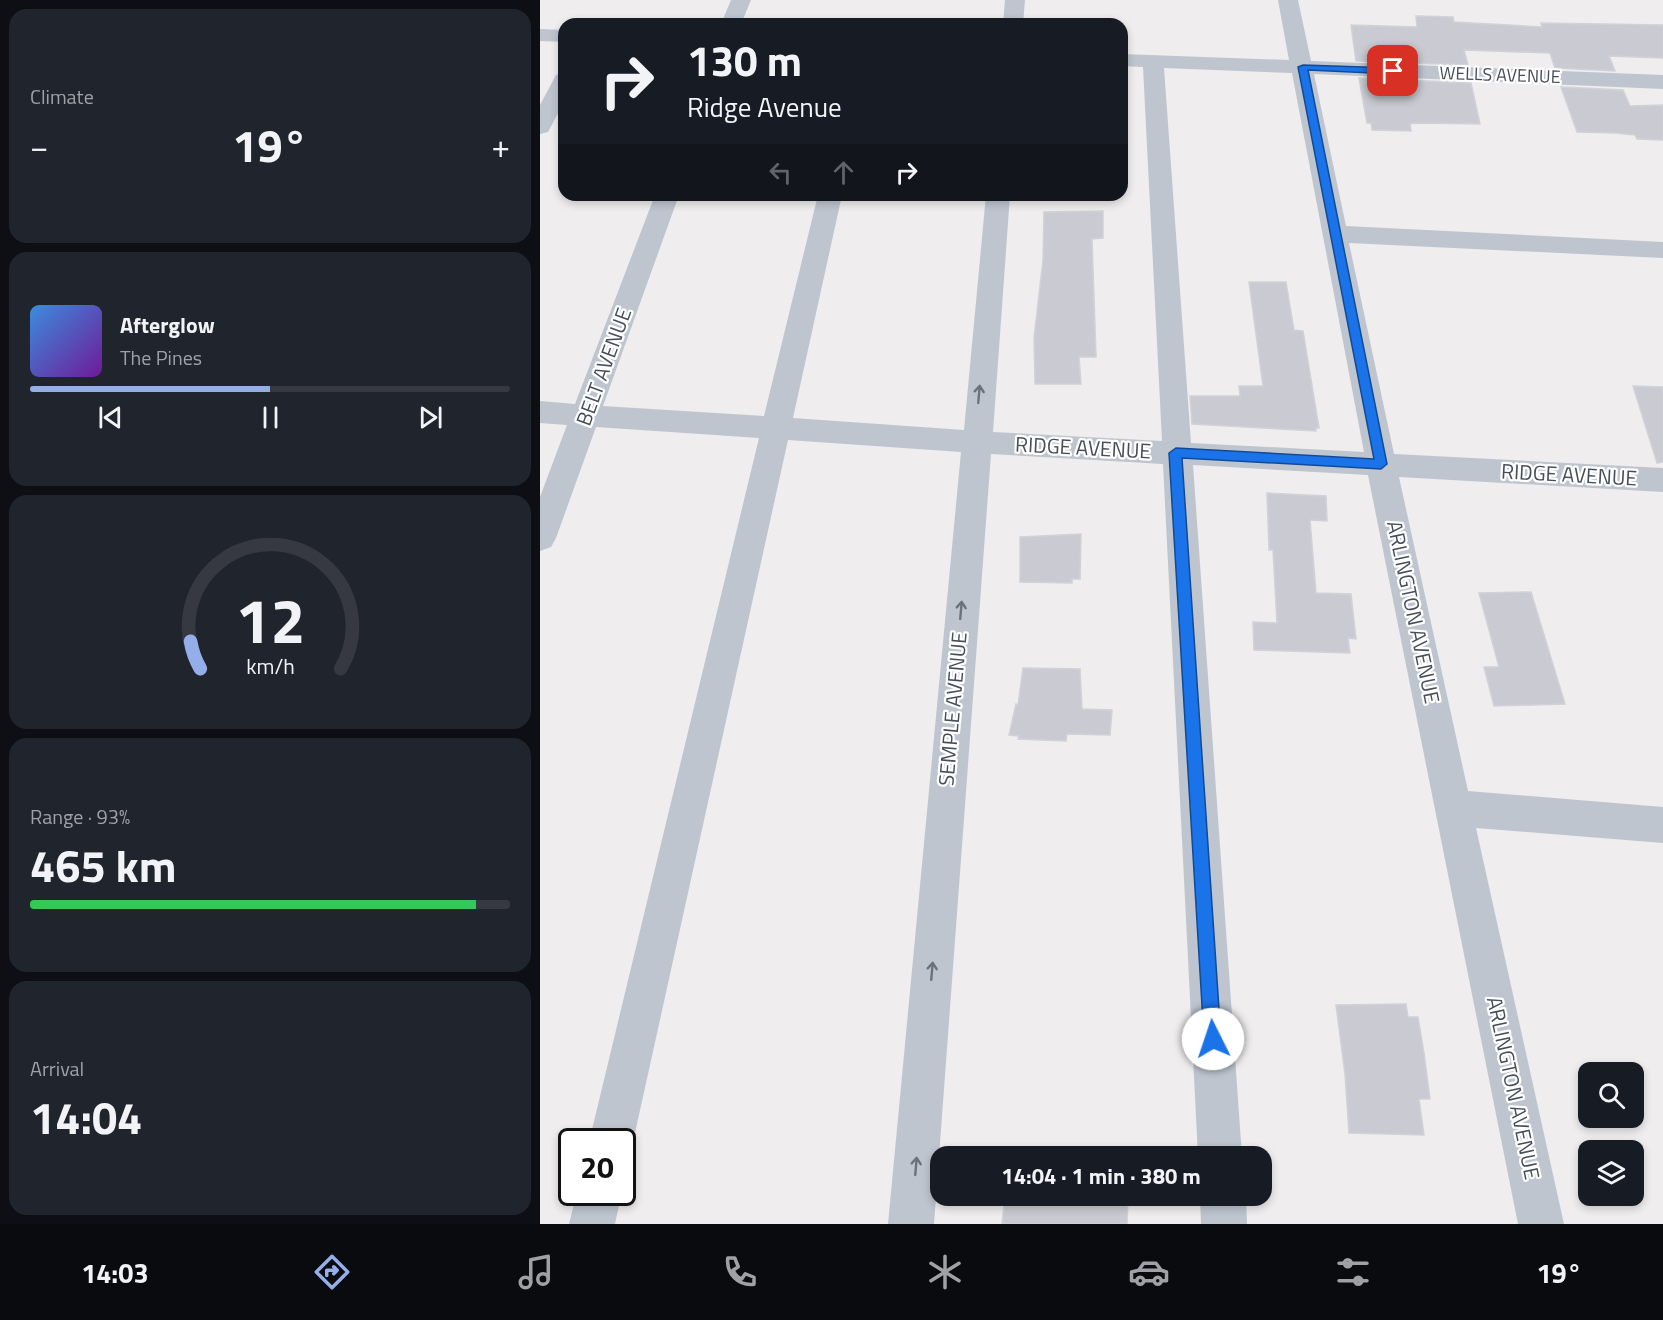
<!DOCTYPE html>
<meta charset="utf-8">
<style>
:root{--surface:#171b24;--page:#20242c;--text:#f1f3f6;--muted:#9ea1a6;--line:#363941;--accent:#93aee8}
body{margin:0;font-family:"Titillium Web",sans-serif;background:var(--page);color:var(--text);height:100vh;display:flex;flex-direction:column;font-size:22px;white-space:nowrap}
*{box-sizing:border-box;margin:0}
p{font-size:20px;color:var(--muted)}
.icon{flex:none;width:33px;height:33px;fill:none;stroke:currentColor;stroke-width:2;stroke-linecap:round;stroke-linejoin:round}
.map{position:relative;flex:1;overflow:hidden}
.side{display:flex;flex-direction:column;gap:9px;padding:9px;background:#0d0f14;width:540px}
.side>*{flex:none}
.top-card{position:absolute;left:18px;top:18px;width:570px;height:183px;border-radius:18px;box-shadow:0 3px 9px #0003;background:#171b24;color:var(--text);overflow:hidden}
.controls{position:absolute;left:1038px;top:1062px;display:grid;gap:12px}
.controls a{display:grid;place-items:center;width:66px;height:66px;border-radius:12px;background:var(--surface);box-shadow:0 3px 9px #0003;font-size:30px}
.speed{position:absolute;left:18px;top:1128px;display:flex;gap:12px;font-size:30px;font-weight:700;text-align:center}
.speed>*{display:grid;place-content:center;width:78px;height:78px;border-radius:50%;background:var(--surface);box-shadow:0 3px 9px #0003;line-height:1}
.speed .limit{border:3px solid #111;border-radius:9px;background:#fff;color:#111}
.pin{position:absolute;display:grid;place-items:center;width:51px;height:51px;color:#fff;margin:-26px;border-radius:12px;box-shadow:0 3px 9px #0006}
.me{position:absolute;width:66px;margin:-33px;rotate:356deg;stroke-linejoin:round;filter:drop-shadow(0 0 4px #0008)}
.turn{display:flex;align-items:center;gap:21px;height:126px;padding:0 30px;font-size:27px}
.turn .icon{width:78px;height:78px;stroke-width:2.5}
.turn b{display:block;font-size:42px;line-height:51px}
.lanes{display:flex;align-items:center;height:57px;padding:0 30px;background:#0003;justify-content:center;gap:30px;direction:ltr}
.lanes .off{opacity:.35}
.big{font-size:45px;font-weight:700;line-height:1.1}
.side .widget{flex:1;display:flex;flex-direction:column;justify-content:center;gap:9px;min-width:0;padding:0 21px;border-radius:18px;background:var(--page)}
.side .dial{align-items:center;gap:0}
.dial svg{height:156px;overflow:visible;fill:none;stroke:var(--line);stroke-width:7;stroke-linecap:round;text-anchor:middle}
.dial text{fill:var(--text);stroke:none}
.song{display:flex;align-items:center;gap:18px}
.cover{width:72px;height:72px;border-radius:9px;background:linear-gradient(135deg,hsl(210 70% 55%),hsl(280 70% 35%))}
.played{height:6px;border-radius:3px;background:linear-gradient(90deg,var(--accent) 50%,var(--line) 50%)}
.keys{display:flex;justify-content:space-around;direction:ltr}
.heat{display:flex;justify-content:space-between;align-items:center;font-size:33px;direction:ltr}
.charge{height:9px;border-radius:4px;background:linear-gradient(90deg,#34c759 93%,var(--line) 0)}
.trip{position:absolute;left:390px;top:1146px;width:342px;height:60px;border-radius:18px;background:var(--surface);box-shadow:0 3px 9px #0003;font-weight:700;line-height:60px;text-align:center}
.tab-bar{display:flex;height:96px;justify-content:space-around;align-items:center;background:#090b0e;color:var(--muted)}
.tab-bar .icon{width:42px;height:42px}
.tab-bar .active{color:var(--accent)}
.tab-bar b{font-size:27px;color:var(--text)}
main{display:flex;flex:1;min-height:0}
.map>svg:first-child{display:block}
</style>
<main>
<section class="side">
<div class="widget"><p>Climate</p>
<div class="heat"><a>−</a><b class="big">19°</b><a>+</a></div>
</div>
<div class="widget">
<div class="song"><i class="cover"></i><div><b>Afterglow</b><p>The Pines</p></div></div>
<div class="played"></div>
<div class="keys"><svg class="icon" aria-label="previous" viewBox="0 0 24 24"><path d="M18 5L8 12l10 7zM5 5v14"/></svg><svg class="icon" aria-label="pause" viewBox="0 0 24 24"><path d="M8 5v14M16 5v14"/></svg><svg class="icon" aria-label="next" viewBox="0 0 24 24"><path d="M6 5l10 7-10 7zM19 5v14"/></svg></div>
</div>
<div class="widget dial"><svg viewBox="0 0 100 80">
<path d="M14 69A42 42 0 1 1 86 69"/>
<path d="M14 69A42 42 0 0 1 9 55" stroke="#93aee8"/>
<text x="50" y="56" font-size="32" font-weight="700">12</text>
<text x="50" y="72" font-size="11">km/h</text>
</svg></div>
<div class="widget"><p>Range · 93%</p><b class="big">465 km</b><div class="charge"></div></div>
<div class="widget"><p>Arrival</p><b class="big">14:04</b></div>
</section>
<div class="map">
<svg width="1123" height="1224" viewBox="0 0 1123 1224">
<rect width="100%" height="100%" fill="#efeded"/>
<!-- building -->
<path fill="#cacbd2" stroke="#d1d2d8" stroke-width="1.5" d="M876,16L913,17L914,22L1002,27L1001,23L1123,25V58L1069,56L1075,71L1015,68L1010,53L924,50L928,65L816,61L811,25L877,27Z
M819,78L931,83L940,124L875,123L870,124L871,131L832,130L831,123H827Z
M1021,87L1083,90L1090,106L1123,105V140L1097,139L1095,135L1075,133L1037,132Z
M563,211V238L552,239L556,357H539L541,384H495L494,338L503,260L504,212Z
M709,282H746L754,330L763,331L779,428H776V431L652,424L650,396H700L699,386H723Z
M1093,386L1123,387V462L1117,463Z
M727,493L786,496L787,521L770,520L776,593L811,594L816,639L808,638L810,653L714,650L713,622L737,623L733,550H729Z
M541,534L540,579H532V583L480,582V537Z
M991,592L1025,704L954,706L944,667H959L939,593Z
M483,668L540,669L542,709L572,710L570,735L527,734L526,741L478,739L479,736L469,735L476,704L478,705Z
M866,1004L868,1017H878L884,1053L890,1099H879L884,1135L809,1133L805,1074L796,1005Z
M465,1196H588L587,1224H462Z"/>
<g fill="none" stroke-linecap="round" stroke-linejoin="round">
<!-- minor -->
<path fill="#bec5cf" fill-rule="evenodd" d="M191,0H211L201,24H181Z
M465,0H485L483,24H463Z
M738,0H758L771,61L1123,75V89L774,74L806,226L1123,242V258L809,243L854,454L1123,468V492L859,477L928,791L1123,807V843L936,828L1024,1224H978L828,475L653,465L702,1156H658L623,464L451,454L394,1224H348L421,452L248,440L93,1142L87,1158L82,1159V1142H49L219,438L56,427L16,538L11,547L0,551V497L27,425L0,423V401L35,404L115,195H139L63,406L224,416L278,195H302L253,418L424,430L446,195H470L453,432L622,441L603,67L582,66V54L749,60ZM624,68L752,73L824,452L651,443Z
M0,29L24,30V42L0,41Z
M24,73V102L8,132L0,134V105L16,75Z
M37,1192H82L75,1224H29Z
M660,1196H706L707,1224H661Z"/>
</g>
<!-- one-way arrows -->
<defs><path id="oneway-shaft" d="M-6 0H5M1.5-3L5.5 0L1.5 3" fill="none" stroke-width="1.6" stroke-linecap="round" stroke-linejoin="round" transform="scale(1.5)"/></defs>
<g stroke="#6a727c">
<use href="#oneway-shaft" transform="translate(439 394) rotate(-85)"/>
<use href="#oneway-shaft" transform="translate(421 610) rotate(-85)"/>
<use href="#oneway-shaft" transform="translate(392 971) rotate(-85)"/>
<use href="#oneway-shaft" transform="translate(376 1166) rotate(-85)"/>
</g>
<!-- route -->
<path fill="#1a73e8" stroke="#114b97" stroke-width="1.5" d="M763,65L853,68L857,71L853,74L768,70L847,464L841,469L642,458L681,1039L679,1045L673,1048L667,1045L664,1039L629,453L636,448L834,459L758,67Z"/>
<g text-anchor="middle" stroke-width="4.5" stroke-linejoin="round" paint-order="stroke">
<!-- far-street labels -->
<g font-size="18" fill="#464e59" stroke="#fff">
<text transform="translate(960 75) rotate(2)" y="6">WELLS AVENUE</text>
</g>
<!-- street labels -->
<g font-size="21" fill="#464e59" stroke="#fff">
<text transform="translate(64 367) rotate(-70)" y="7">BELT AVENUE</text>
<text transform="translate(543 448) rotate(3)" y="7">RIDGE AVENUE</text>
<text transform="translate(1029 475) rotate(3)" y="7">RIDGE AVENUE</text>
<text transform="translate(873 612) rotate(78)" y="7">ARLINGTON AVENUE</text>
<text transform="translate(413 709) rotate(-85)" y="7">SEMPLE AVENUE</text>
<text transform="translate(973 1088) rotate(78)" y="7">ARLINGTON AVENUE</text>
</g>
</g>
</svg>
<div class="controls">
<a><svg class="icon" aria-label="search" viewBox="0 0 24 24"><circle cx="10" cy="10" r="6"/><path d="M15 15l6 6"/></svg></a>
<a><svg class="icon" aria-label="layers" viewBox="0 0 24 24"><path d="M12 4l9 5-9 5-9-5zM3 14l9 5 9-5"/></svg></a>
</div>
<div class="speed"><div class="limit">20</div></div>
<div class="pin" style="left:853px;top:71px;background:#d93025"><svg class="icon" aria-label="arrive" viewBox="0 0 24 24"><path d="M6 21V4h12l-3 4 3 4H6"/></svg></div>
<svg class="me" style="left:673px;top:1039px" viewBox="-20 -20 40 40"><circle r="19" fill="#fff"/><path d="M0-13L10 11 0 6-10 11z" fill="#1a73e8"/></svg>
<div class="trip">14:04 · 1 min · 380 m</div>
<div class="top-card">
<div class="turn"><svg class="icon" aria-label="right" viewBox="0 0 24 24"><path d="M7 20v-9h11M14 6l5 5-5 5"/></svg><div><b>130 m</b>Ridge Avenue</div></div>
<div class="lanes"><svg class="icon off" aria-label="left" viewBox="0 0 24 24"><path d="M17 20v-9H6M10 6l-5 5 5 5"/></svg><svg class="icon off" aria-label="ahead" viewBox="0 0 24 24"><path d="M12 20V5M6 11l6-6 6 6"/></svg><svg class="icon" aria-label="right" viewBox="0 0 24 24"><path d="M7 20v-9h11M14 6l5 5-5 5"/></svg></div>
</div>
</div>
</main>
<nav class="tab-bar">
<b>14:03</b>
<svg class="icon active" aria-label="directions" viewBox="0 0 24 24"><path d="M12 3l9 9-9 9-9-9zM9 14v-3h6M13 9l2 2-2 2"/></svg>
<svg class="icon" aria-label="music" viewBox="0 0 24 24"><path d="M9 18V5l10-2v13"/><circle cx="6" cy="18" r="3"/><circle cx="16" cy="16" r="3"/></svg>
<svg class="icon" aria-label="phone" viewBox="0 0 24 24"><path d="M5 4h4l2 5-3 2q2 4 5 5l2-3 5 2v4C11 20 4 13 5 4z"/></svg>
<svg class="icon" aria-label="climate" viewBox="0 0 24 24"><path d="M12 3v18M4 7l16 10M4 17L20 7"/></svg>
<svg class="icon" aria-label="car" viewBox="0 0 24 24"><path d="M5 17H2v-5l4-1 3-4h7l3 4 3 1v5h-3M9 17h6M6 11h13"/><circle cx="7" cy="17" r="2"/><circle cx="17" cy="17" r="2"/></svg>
<svg class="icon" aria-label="filters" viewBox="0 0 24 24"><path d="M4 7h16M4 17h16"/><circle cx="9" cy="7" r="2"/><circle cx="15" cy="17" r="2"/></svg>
<b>19°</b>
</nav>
